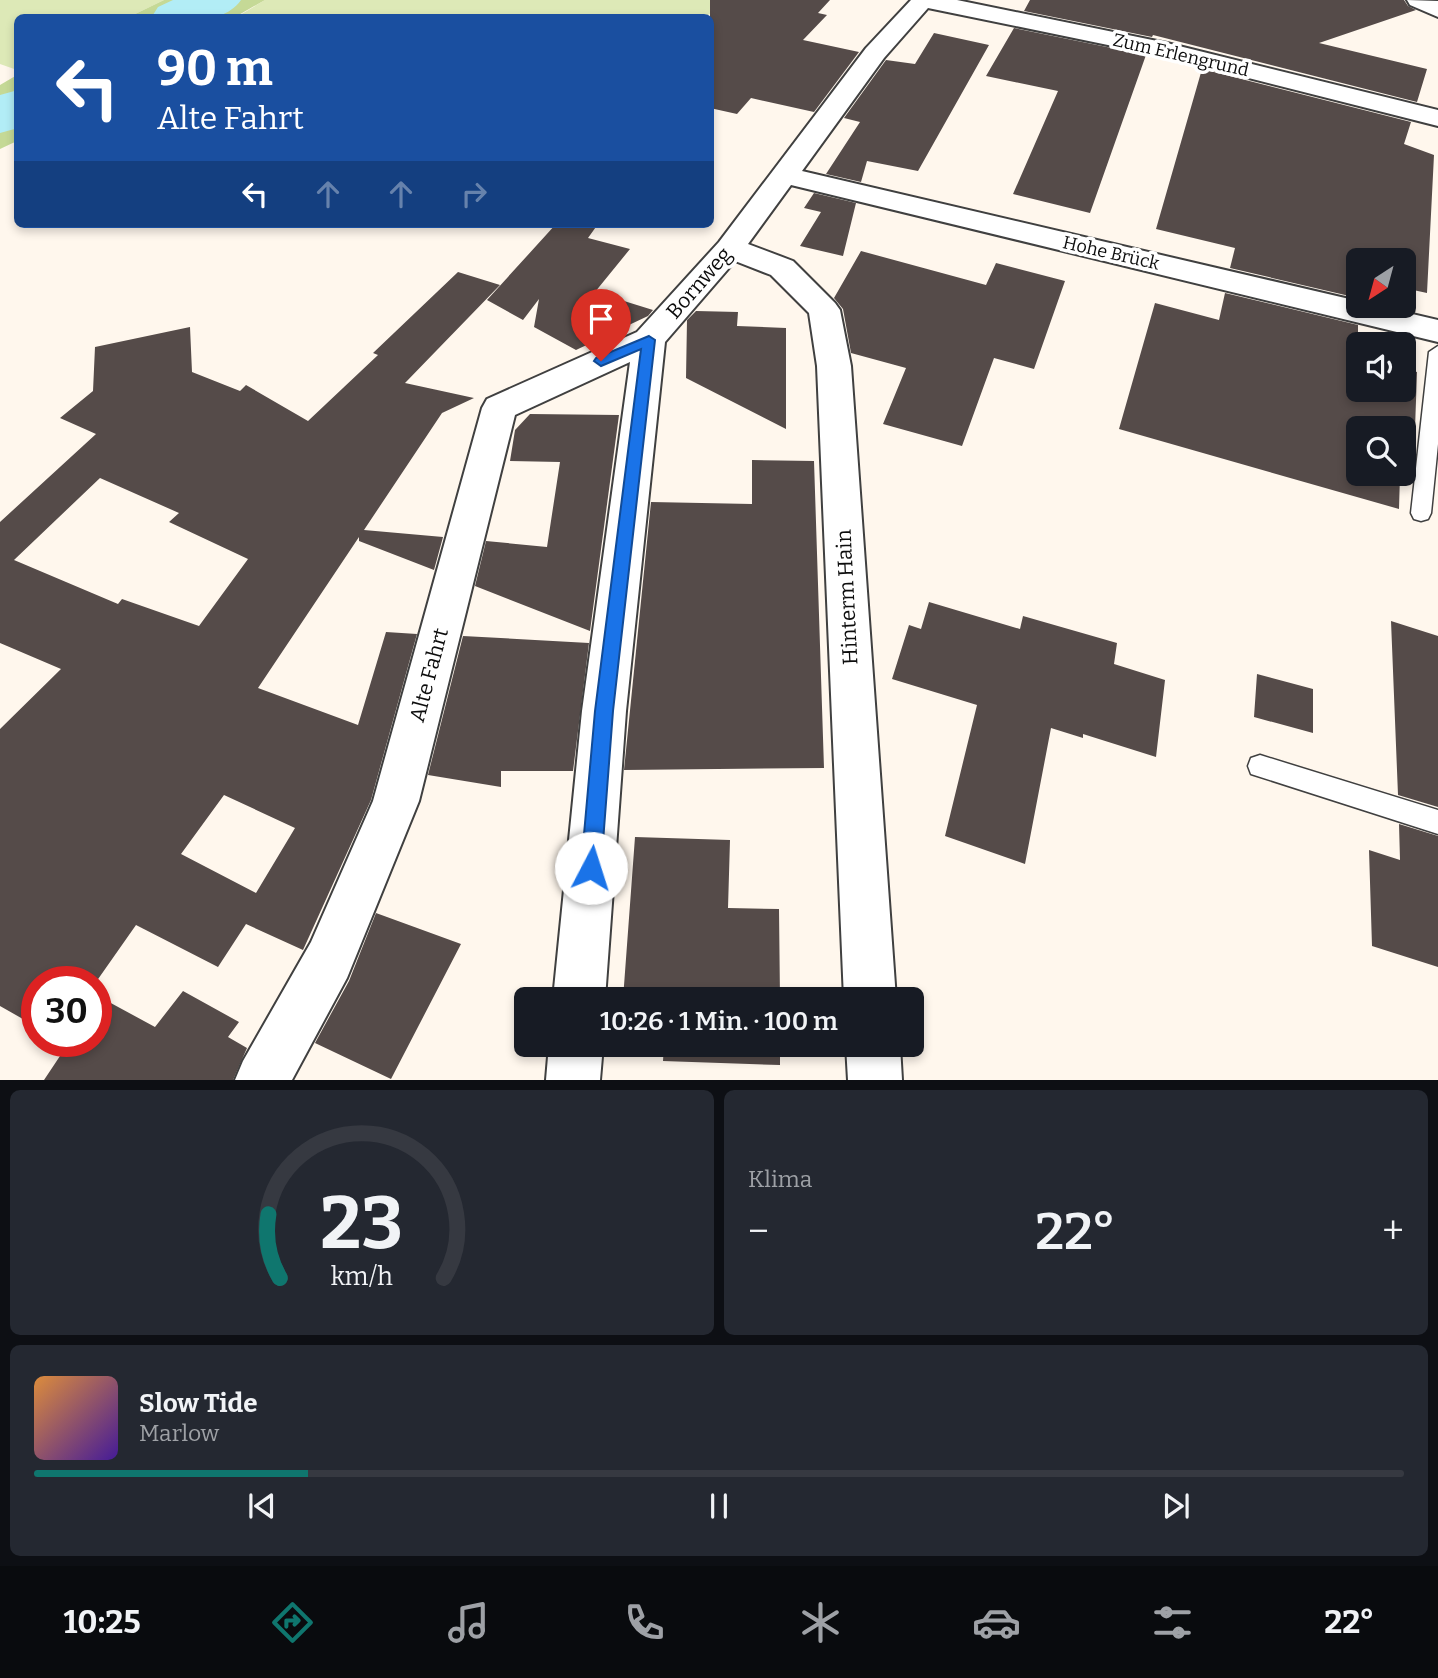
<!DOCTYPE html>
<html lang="de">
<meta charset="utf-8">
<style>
:root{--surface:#171b24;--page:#242831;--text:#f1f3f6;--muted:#9ea1a6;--line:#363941;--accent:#0f766e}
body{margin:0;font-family:Bitter,serif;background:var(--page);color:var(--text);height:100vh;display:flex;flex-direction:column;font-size:26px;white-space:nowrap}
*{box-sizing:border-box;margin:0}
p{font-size:23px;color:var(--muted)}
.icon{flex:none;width:38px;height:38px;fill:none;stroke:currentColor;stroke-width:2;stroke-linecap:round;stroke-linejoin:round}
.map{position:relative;height:1080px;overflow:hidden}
.side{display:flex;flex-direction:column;gap:10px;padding:10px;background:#0d0f14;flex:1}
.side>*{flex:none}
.top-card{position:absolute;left:14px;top:14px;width:700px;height:214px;border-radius:10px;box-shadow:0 4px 10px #0003;background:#1a4fa0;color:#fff;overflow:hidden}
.needle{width:46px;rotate:216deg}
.controls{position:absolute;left:1346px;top:248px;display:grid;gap:14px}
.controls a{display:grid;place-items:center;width:70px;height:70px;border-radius:10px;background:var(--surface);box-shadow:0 4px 10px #0003;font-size:35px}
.speed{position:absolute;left:21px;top:966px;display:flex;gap:14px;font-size:35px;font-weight:700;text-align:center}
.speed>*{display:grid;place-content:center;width:91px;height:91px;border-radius:50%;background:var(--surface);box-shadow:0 4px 10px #0003;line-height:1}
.speed .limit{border:10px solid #d22;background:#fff;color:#111}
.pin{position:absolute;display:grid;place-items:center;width:60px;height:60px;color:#fff;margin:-72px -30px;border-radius:50% 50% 50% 0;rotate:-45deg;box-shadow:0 0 7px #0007}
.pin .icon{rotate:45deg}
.me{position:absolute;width:77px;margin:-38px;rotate:5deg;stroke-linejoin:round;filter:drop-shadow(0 0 5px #0008)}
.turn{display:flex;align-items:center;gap:24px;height:147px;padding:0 28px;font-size:32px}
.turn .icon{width:91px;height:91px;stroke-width:2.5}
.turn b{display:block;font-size:49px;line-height:60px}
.lanes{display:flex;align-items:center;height:66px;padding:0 28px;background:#0003;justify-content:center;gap:35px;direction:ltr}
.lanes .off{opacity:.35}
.big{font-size:52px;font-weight:600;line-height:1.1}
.side .card{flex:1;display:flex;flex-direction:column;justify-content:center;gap:10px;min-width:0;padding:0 24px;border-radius:10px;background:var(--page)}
.side .dial{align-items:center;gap:0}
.dial svg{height:182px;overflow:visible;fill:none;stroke:var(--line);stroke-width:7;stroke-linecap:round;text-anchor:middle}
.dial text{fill:var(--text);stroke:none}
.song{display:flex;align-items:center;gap:21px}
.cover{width:84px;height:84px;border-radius:10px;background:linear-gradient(135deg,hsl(30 70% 55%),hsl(260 70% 35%))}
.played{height:7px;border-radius:4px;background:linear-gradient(90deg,var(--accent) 20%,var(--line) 20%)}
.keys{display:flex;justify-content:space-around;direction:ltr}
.heat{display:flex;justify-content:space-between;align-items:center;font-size:38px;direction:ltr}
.side .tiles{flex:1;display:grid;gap:10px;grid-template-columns:1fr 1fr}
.card:last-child{grid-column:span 2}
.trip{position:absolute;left:514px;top:987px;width:410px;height:70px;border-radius:10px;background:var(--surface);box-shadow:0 4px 10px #0003;font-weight:600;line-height:70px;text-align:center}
.tab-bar{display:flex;height:112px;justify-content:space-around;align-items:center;background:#090b0e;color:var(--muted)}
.tab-bar .icon{width:49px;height:49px}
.tab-bar .on{color:var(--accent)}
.tab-bar b{font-size:32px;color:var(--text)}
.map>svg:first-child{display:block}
</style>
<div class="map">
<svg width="1438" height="1080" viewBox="0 0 1438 1080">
<rect width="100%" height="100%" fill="#fff7ed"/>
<!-- green -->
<path fill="#dde9b7" d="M0,0H164L129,17L18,18L17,70L0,64Z
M265,0H725L705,18H235Z"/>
<!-- forest -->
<path fill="#c5d996" d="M164,0H265L235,17H129Z
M17,75V141L0,149V85Z"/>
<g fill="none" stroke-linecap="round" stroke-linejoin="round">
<!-- river -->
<path fill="#b2edf6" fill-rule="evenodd" d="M173,0H241C222,27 181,18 151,18L158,7Z
M18,90V128L0,133V95Z"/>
</g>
<!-- building -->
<path fill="#554b49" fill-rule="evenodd" d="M710,0H830L818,13L827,15L803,40L859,52L814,112L751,98L737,114L710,108Z
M1030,0H1404L1408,6L1416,10L1319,43L1427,69L1417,102L1153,35L1152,37L1024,11Z
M1014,28L1146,55L1090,213L1013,194L1058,91L986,76Z
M934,33L989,45L918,171L867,161L861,182L826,174L860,122L844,118L886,60L915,64Z
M1202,69L1411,122L1404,144L1434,155L1427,293L1404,288V261H1358V298L1230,268L1235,248L1156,229Z
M814,193L856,203L843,256L800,246L821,212L804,208Z
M556,224H598L588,238L630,249L595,292L653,310L648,316L576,350L534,327L539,299L523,320L487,300Z
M861,251L986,285L996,263L1065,281L1034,369L994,358L962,446L883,424L906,368L851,353L843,309L834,298Z
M458,272L500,285L405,383L474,398L442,413L364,530L443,537L434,570L359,541V537L258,688L358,725L386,632L417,634L371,800L303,950L246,924L218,967L136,925L96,982H37V1027L0,1006V729L61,669L0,643V522L96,434L60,418L93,391L95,347L190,327L192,372L240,391L246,385L308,421L378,355L373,353ZM100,478L179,513L169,522L248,559L199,626L122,599L118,604L14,560ZM224,795L295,828L256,893L181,854Z
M1225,293L1358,325V390H1404V368L1417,372L1415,429H1358V474H1400L1399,509L1119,429L1155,303L1219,320Z
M696,311L738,312L737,326L786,328V429L686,378L687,320Z
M530,414L619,415L590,631L475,586L486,541L547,547L560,462L510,461L515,430Z
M752,460L814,461L824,768L624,770L651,502L752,504Z
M929,602L1020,629L1023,616L1117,643L1114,664L1165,680L1156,757L1083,734V738L1051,728L1025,864L945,836L977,705L892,679L909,625L921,629Z
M1391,621L1438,636V807L1398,795Z
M463,636L589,643L573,771H501V787L428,775Z
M1257,674L1313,689V733L1254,717Z
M1399,824L1438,836V967L1372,946L1369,850L1400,860Z
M635,837L730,840L728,908L779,909L780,999H623Z
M376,913L461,944L391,1079L315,1043L349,981Z
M183,991L239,1022L228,1037L247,1048L233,1080H44L68,1044L62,1041H96V995L155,1027Z
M664,1045H780V1065L663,1061Z"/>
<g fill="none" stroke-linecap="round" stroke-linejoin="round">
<!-- service casing -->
<g stroke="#404040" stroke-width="3">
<path id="service" d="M1438,346V444L1431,513L1428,519L1421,521L1414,519L1411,513L1429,352Z
M1260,755L1438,810V834L1251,774L1248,766L1251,758Z"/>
</g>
<!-- minor casing -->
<g stroke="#404040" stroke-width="4">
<path id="minor" d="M911,0H957L1167,43L1438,110V126L1166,57L928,8L884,58L802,171L1358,301V306H1378L1438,320V342L791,185L748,244L793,261L835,303L840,310L851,366L896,999H844L817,366L809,313L771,275L735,261L665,342L626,711L605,999H553L582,711L630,362L515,415L419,801L347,978L292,1080H235L243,1061L311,942L373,801L482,408L487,399L637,332L719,242L866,48Z
M1407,0L1438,1V17L1410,5Z
M549,1045H603L600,1080H546Z
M846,1045H900L902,1080H848Z"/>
</g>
<!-- service -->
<use href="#service" fill="#fff" fill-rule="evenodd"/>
<!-- minor -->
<use href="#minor" fill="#fff" fill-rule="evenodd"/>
</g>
<!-- route -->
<path fill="#1a73e8" stroke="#114b97" stroke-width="2" d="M649,336L655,340L613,711L601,868L598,875L591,878L584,875L581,868L595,711L641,349L601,366L594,361L596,358Z"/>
<g text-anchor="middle" stroke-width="7" stroke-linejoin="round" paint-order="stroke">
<!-- far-street labels -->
<g font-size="18" fill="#0d0d0d" stroke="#fff">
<text transform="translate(1181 55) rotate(13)" y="6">Zum Erlengrund</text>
<text transform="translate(1111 253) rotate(13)" y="6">Hohe Brück</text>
</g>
<!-- street labels -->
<g font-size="21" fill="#0d0d0d" stroke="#fff">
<text transform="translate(699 283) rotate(-49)" y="7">Bornweg</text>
<text transform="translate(847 597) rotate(-93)" y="7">Hinterm Hain</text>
<text transform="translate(429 675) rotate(-75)" y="7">Alte Fahrt</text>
</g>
</g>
</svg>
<div class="controls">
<a><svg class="needle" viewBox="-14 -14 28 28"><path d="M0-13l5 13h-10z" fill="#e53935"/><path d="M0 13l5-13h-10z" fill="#9ea1a6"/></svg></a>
<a><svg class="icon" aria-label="sound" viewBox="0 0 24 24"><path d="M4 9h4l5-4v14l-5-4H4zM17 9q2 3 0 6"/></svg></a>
<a><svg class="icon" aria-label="search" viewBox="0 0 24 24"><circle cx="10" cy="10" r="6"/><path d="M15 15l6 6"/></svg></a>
</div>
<div class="speed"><div class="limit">30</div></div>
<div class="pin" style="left:601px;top:361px;background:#d93025"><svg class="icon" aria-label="arrive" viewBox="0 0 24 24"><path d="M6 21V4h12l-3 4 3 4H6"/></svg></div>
<svg class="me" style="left:591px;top:868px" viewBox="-20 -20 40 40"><circle r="19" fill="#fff"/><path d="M0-13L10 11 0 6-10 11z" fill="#1a73e8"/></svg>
<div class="trip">10:26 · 1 Min. · 100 m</div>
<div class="top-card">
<div class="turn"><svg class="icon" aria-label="left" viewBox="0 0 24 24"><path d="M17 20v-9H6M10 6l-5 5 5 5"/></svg><div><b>90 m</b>Alte Fahrt</div></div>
<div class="lanes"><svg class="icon" aria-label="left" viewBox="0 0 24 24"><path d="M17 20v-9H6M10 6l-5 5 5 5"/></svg><svg class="icon off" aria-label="ahead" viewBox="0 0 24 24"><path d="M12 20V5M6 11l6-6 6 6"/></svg><svg class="icon off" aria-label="ahead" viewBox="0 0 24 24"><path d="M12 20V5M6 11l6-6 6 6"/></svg><svg class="icon off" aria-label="right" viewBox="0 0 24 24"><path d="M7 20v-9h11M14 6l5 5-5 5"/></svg></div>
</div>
</div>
<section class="side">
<div class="tiles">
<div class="card dial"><svg viewBox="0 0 100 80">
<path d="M14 69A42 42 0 1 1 86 69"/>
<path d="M14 69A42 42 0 0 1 9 41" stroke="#0f766e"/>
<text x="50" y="56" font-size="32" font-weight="700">23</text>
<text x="50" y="72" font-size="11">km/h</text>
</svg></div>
<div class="card"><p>Klima</p>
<div class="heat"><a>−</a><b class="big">22°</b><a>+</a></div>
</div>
<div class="card">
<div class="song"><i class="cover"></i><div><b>Slow Tide</b><p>Marlow</p></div></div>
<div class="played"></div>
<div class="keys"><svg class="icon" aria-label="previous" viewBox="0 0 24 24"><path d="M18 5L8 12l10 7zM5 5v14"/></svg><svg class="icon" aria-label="pause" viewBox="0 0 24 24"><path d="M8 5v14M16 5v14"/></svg><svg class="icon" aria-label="next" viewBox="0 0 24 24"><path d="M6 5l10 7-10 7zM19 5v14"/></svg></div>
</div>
</div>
</section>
<nav class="tab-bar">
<b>10:25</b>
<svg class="icon on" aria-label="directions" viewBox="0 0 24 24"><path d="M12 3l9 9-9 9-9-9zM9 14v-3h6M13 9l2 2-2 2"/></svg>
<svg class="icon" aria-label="music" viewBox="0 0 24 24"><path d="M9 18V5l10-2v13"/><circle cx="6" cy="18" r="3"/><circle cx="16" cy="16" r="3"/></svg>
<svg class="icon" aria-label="phone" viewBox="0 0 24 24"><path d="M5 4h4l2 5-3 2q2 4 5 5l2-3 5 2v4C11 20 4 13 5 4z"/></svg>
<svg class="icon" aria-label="climate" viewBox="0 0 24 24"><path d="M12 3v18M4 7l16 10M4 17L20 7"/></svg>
<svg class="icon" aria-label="car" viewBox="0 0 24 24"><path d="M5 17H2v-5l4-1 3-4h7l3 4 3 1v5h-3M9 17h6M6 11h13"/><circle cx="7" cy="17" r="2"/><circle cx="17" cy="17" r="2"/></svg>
<svg class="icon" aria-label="filters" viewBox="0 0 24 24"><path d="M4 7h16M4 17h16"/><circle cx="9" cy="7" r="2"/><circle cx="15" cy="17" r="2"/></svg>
<b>22°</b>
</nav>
